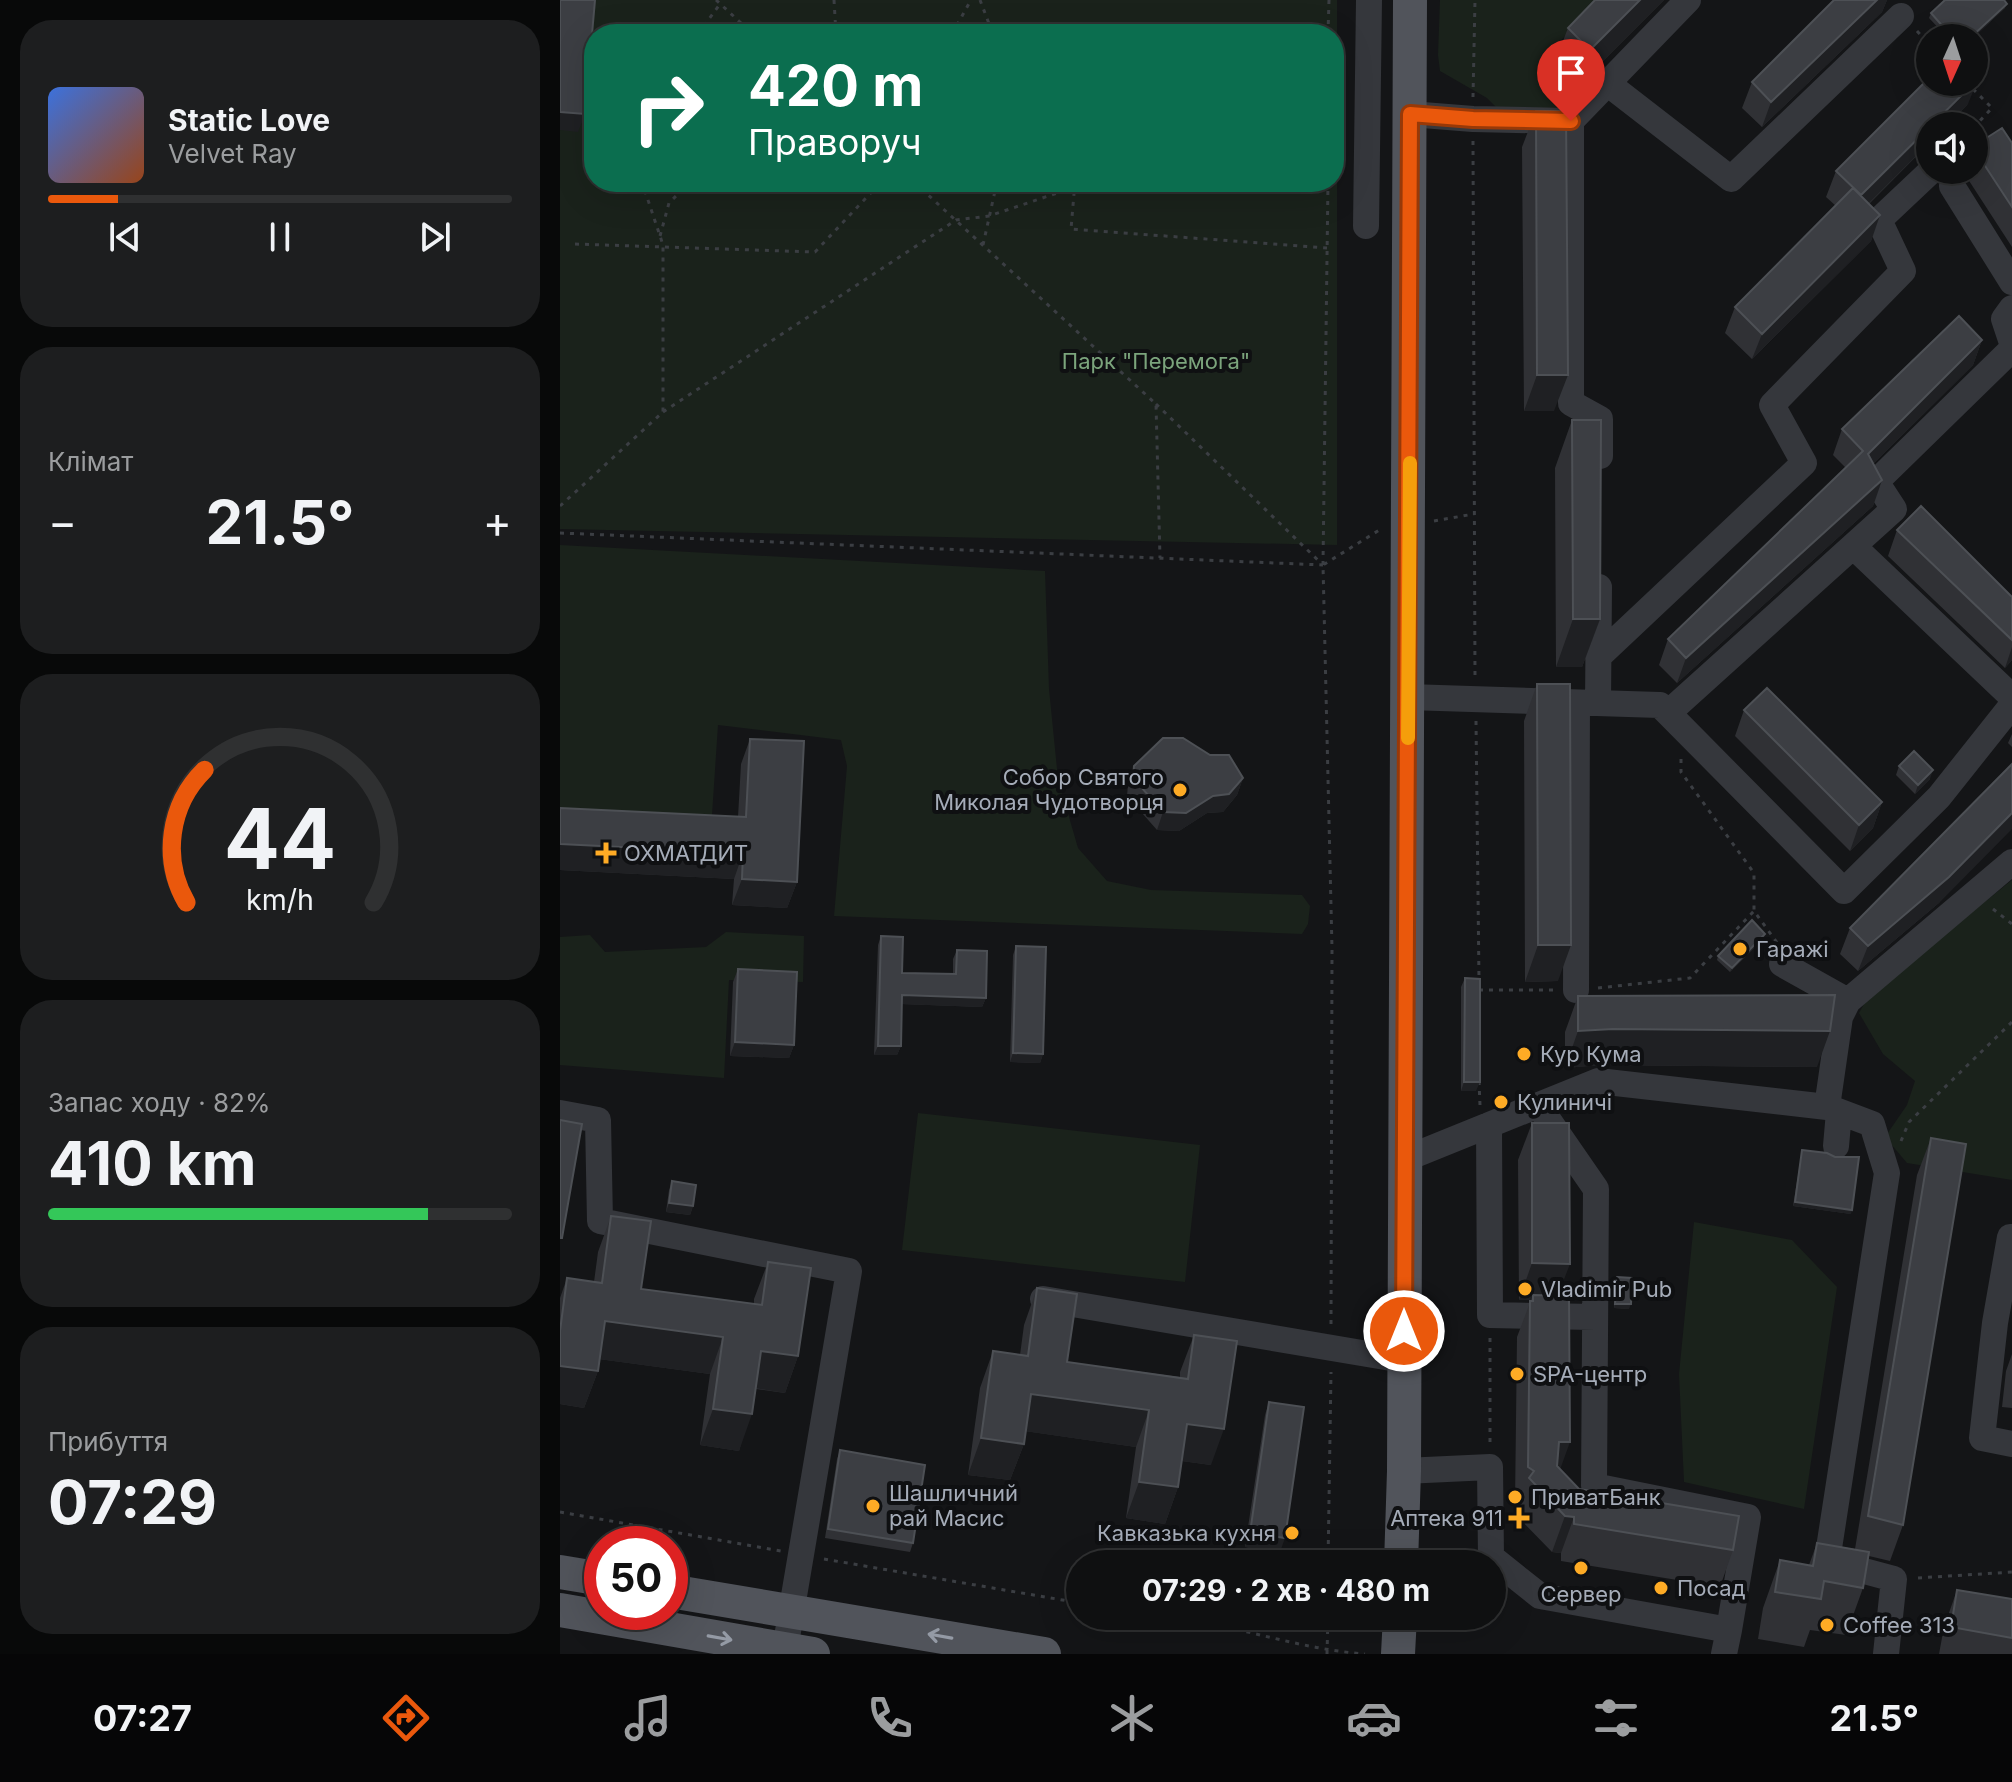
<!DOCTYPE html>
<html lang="uk">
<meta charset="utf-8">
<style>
:root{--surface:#0f1011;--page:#1d1e1f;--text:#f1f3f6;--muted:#9b9d9f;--line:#2f3031;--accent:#ea580c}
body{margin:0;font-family:Inter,sans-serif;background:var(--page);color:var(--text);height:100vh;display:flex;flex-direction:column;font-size:30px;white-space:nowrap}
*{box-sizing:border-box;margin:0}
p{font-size:26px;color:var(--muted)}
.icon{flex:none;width:44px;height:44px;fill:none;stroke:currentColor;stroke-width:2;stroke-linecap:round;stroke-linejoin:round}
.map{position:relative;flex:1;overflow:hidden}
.side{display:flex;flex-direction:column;gap:20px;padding:20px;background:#080909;width:560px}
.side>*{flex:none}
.top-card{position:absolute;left:24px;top:24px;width:760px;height:168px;border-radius:32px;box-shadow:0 8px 32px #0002,0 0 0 2px var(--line);background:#0b6e4f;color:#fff;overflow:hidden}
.needle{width:52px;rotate:183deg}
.buttons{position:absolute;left:1356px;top:24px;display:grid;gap:16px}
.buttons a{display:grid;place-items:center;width:72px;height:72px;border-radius:50%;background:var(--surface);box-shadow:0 8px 32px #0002,0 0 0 2px var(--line);font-size:40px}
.speed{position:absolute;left:24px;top:1526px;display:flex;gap:16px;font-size:40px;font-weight:700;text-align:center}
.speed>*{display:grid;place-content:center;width:104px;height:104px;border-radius:50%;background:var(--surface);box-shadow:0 8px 32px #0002,0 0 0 2px var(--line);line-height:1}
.speed .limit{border:12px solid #d22;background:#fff;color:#111}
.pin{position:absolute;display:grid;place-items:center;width:68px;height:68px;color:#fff;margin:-82px -34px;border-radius:50% 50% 50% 0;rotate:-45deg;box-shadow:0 0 8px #0007}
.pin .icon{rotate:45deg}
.me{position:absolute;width:88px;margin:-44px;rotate:0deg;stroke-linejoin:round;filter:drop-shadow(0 0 6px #0008)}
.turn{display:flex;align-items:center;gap:28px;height:168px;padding:0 32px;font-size:36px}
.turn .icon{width:104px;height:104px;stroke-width:2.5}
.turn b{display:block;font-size:56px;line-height:68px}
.big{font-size:60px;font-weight:700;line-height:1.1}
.side .widget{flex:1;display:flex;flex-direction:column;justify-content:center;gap:12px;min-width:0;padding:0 28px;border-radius:32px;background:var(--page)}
.side .dial{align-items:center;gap:0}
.dial svg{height:208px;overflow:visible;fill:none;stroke:var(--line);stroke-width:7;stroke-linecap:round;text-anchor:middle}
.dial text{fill:var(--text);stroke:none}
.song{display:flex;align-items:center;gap:24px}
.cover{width:96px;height:96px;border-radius:12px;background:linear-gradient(135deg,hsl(220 70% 55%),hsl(20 70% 35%))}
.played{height:8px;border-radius:4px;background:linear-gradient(90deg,var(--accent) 15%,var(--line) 15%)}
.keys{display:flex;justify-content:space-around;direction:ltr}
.heat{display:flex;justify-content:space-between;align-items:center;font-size:44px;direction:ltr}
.charge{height:12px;border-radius:6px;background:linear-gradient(90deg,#34c759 82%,var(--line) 0)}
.trip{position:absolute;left:506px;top:1550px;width:440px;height:80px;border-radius:40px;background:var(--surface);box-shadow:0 8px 32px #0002,0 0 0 2px var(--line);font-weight:700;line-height:80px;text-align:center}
.dock{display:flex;height:128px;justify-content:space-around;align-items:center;background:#060607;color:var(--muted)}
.dock .icon{width:56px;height:56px}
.dock .current{color:var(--accent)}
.dock b{font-size:36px;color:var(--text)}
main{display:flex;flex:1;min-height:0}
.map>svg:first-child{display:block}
</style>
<main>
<section class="side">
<div class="widget">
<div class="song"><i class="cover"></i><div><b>Static Love</b><p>Velvet Ray</p></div></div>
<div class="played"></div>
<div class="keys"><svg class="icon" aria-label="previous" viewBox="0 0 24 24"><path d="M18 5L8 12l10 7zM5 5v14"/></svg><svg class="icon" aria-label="pause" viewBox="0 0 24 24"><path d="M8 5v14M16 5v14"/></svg><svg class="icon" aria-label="next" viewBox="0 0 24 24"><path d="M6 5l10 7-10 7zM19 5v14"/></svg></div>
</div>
<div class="widget"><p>Клімат</p>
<div class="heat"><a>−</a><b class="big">21.5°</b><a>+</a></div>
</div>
<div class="widget dial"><svg viewBox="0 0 100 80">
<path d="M14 69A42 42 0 1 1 86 69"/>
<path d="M14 69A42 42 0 0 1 21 18" stroke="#ea580c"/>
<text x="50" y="56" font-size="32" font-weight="700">44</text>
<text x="50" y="72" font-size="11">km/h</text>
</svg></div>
<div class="widget"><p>Запас ходу · 82%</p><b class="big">410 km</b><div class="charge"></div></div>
<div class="widget"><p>Прибуття</p><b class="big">07:29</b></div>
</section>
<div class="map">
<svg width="1452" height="1654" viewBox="0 0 1452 1654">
<rect width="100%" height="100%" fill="#141517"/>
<!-- green -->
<path fill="#1a221b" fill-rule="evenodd" d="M0,0H777V545L0,529ZM34,34H774V182H34Z
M880,0H1042L985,56L986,69L1008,88V104L992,111L941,112L927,98L880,71L878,55Z
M0,545L485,571L489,689L498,779L518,848L547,881L591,890L742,895L750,906L748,924L742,934L274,916L287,766L281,740L158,725L151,830L0,824Z
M1452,880V1180L1347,1163L1325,1137L1347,1105L1355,1081L1323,1054L1299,1013L1309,995Z
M166,932L244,936L243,982L169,980L164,1078L0,1065V937L30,935L45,952L146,947Z
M358,1113L640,1145L625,1282L342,1250Z
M1134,1222L1232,1240L1277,1287L1244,1509L1124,1482L1119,1374Z"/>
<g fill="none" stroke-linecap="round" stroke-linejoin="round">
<!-- path -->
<path stroke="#3b3e43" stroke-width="3" stroke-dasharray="4 6" stroke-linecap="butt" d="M156,0L193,34
M274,0L276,34
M420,0L433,34
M189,31L271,34
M1357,31L1370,45
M138,34L160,4
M392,34L411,0
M768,34L769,0
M1406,82L1432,108L1414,127
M913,97L915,0
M913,141L915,677
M354,182L596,404L600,558
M515,182L511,229L767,248
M100,236L109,203L130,182
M15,244L255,252L321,182
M423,245L437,182
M596,404L763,565
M103,412L396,220L429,216L515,187
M0,506L103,412V245L82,182
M874,521L914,514
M0,533L763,565
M763,565L768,182
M916,721L919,981
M1121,759V772L1194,873V911
M1433,909L1452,924
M1038,988L1130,978L1194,911L1218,944
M919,990H995
M919,1081L920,1105
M1341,1141L1349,1122L1452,1022
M771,1324L772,949L763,565L821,529
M930,1338V1443
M0,1512L221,1551
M264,1559L520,1603
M768,1564L771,1372
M1358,1578L1452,1572
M608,1616C675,1625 738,1649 805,1654
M767,1654L768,1616"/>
<!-- minor -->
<path stroke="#35373c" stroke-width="26" d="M1047,83L1171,179L1341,16
M850,114L913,119L1007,121
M1392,186L1452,282
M806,226L809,0
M1452,308L1444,319L1452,343
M1040,456V419L1011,403V121L1128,0
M1293,546L1452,697
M1038,657L1244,463L1212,405L1343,271L1319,220L1372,170
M848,697L1100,705L1284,891L1379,797L1452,705
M1038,703L1039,587
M1108,713L1334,509L1317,483L1320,478L1452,349
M1222,964L1288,1001
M1016,990L1017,703
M978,1105L1036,1189L1034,1486L1188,1517L1169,1630
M1267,1107L1312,1124L1327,1173L1267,1561L1334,1579L1326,1654
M0,1113L38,1120L40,1221L289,1271L225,1649
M929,1125L930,1315L1035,1317
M1276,1146L1279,1112
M845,1159L1038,1081L1267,1107L1280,1017L1288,1001L1452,862
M1452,1237H1450L1435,1323L1422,1438L1452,1444
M483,1299L843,1360
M844,1471L930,1467L931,1557L980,1596L1169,1630L1164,1654"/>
<!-- major -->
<path stroke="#51545b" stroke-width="34" d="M841,1564L844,1471L850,0
M0,1572L42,1579
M110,1591L484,1654
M0,1610L253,1654
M838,1654L840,1616"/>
</g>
<!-- wall -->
<path fill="#303135" d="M1035,0H1104L1017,87L994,64L1008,28Z
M1274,0H1327L1322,12L1202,127L1182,108L1192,82Z
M1383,0H1444L1445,8L1413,38H1388L1369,18L1371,13L1384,1Z
M1408,104L1309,204L1320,215L1311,241L1192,359L1165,333L1175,307L1276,206L1266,197L1276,171Z
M976,111L994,411H964L962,147Z
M1452,143V247L1404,173L1405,170H1414V146Z
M1422,340L1413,365L1313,464L1322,480L1313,506L1117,683L1099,665L1108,639L1286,468L1273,455L1282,429Z
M1012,420L1040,619L1022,667H996L995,468Z
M1337,530L1452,597V660L1445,668L1328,556Z
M977,684L998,981L965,982L964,721Z
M1184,710L1322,802L1313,828L1290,851L1175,736Z
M1452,734V747L1448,743Z
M190,739L237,882L227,908L172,905L174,879L0,870V808L178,817L181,764Z
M574,766L683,778L677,795L663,812L647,813L619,831L597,830L567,796L568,784Z
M1339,766L1370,779L1355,794L1336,775Z
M1380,902L1298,971L1280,954L1290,928Z
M321,936L342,973L393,974V959L397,950L426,998L422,1007L342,1004L341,1046L337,1055H314L318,945Z
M1204,938L1170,972L1157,960L1158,956Z
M456,946L483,1054L480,1063L450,1062L453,955Z
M178,969L234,1045L229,1058L170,1056L173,982Z
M905,978L916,1091H901V987Z
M1018,996L1257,1067L1040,1065L1005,1068V1032Z
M972,1123L998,1296L1000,1469L1019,1489L1173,1550L1160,1587L1001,1561V1553L992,1552L956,1515L959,1506L955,1503L957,1337L971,1300H959L958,1160Z
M1371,1138L1343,1525L1330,1561L1309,1556L1303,1588L1286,1635L1250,1630L1244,1647L1198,1639L1203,1608L1220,1560L1249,1565L1257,1543L1295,1549L1357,1175Z
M1242,1150L1291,1214L1233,1206Z
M112,1181L133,1206L130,1215L106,1212L109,1190Z
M51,1216L81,1289L194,1304V1299L208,1262L238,1356L225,1393L196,1389L179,1451L140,1445L150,1374L39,1359L38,1371L24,1408L0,1404V1298L7,1278L34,1282L38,1252Z
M1057,1277L1069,1309L1054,1308L1055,1282Z
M477,1288L507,1362L620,1377V1372L634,1335L651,1465L622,1461L618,1487L605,1524L566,1518L576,1447L465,1431L464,1444L450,1480L408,1475L420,1388L433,1351L460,1355L464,1325Z
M1452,1354V1408L1442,1407L1446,1371Z
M709,1402L720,1552L685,1547L705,1415Z
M280,1450L353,1543L350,1552L265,1538L277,1459Z
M1397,1590L1452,1599V1654H1379L1384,1627Z"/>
<!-- shaded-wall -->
<path fill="#1f2023" d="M1080,0H1104L1017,87L1030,50Z
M1317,0H1327L1322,12L1202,127L1211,102Z
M1447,4L1445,8L1413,38H1410Z
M1418,79L1408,104L1386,126H1370Z
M0,112L25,114L18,132L0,130Z
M1370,126V142L1291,221L1301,195Z
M1320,215L1311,241L1192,359L1202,334Z
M1422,340L1413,365L1298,479L1308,454Z
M977,375H1008L994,411H964Z
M1322,480L1313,506L1117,683L1126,658Z
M1013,619H1040L1022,667H996Z
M1452,647V660L1445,668Z
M1373,770L1370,779L1355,794L1358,785Z
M683,778L677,795L663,812L647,813L619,831L597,830L603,812Z
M1322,802L1313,828L1290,851L1299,825Z
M1452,813V829L1380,902L1298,971L1308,946Z
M0,844L183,853L174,879L0,870Z
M182,879L237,882L227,908L172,905Z
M1205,934L1204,938L1170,972L1172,968Z
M978,945H1011L998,981L965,982Z
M342,995L426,998L422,1007L339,1004Z
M1053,1029L1270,1031L1257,1067L1040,1065L1005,1068L1018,1031Z
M175,1042L234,1045L229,1058L170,1056Z
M318,1046H341L337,1055H314Z
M453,1053L483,1054L480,1063L450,1062Z
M904,1082H920L916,1091H901Z
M1235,1202L1292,1210L1291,1214L1233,1206Z
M109,1203L133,1206L130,1215L106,1212Z
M972,1263L1010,1264L996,1300L973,1295L971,1300H959Z
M1055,1304H1071L1069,1309L1054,1308Z
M45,1321L163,1337L150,1374L31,1358Z
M201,1351L238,1356L225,1393L188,1387Z
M0,1366L38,1371L24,1408L0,1404Z
M471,1394L589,1410L576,1447L457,1430Z
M153,1409L192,1414L179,1451L140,1445Z
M627,1424L664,1429L651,1465L614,1460Z
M421,1438L464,1444L450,1480L408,1475Z
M999,1442H1010L997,1478Z
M579,1482L618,1487L605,1524L566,1518Z
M1005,1516L1014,1517L1001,1553L992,1552Z
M690,1533L725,1538L720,1552L685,1547Z"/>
<!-- building -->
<path fill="#3c3e43" stroke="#4d5055" stroke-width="2" d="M0,0H35L25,114L0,112Z
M1035,0H1080L1030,50L1008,28Z
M1274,0H1317L1211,102L1192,82Z
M1385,0H1444L1447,4L1410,38H1393L1371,13Z
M1414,75L1418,79L1301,195L1276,171L1370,77V82H1414Z
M976,111H1006L1008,375H977Z
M1442,128L1452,143V207L1414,149V146Z
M1293,188L1320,215L1202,334L1175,307Z
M1399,316L1422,340L1308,454L1322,480L1126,658L1108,639L1303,451L1282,429Z
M1012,420H1041L1040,619H1013Z
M1361,506L1452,597V640L1337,530Z
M977,684H1010L1011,945H978Z
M1207,688L1322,802L1299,825L1184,710Z
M603,738H623L650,755H669L683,778L669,794L653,796L626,813L603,812L573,778L574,766Z
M190,739L244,741L237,882L182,879L183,853L0,844V808L186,817Z
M1354,751L1373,770L1358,785L1339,766Z
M1452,764V813L1389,877L1308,946L1290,928Z
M1192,920L1205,934L1172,968L1158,956Z
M321,936L343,937L342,973L396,974L397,950L427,951L426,998L342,995L341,1046H318Z
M456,946L486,947L483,1054L453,1053Z
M178,969L237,972L234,1045L175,1042Z
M905,978L920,979V1082H904Z
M1275,995L1270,1031L1053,1029L1018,1031V996Z
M0,1120L22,1124L2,1238H0Z
M972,1123H1009L1010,1264L972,1263Z
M1371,1138L1406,1144L1343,1525L1308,1516Z
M1242,1150L1267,1153L1275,1157H1299L1292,1210L1235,1202Z
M112,1181L136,1185L133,1206L109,1203Z
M51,1216L91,1221L81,1289L202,1305L208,1262L251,1268L238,1356L201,1351L192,1414L153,1409L163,1337L45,1321L38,1371L0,1366V1331L7,1278L42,1283Z
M1057,1277L1072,1278L1071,1304H1055Z
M477,1288L517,1294L507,1362L628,1379L634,1335L677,1341L664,1429L627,1424L618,1487L579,1482L589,1410L471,1394L464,1444L421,1438L433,1351L468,1356Z
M973,1295L1009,1296L1010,1442H999L997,1466L1019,1489L1179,1516L1173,1550L1014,1524V1517L1005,1516L969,1478L974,1471L968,1467L970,1301H973Z
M709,1402L744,1407L725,1538L690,1533Z
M280,1450L365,1465L353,1543L268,1529Z
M1257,1543L1309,1552L1303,1588L1264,1581L1261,1599L1215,1592L1220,1560L1253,1566Z
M1397,1590L1452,1599V1638L1391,1627Z"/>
<!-- one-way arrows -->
<defs><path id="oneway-shaft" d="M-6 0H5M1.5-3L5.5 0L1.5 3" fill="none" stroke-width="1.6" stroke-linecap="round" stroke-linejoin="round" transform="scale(2)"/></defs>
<g stroke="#949aa5">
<use href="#oneway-shaft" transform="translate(380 1636) rotate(-170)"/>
<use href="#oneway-shaft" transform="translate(160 1638) rotate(10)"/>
</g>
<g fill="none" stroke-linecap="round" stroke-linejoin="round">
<!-- route casing -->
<g stroke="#983908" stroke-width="20">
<path id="route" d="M844,1331L850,114L913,119L1011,121"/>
</g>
<!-- route -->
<use href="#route" stroke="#ea580c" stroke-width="14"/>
<!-- slow -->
<path stroke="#f59e0b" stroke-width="14" d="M848,738L850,463"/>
</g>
<!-- markers -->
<g fill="#feab25" stroke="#0f1012" stroke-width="3">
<circle cx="620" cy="790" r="8"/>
<path d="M42 841h8v8h8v8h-8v8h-8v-8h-8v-8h8z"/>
<circle cx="1180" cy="949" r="8"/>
<circle cx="964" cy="1054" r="8"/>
<circle cx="941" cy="1102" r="8"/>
<circle cx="965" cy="1289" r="8"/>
<circle cx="957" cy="1374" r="8"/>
<circle cx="955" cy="1497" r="8"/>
<circle cx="313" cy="1506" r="8"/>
<path d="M955 1506h8v8h8v8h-8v8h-8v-8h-8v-8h8z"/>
<circle cx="732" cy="1533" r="8"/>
<circle cx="1021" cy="1568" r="8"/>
<circle cx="1101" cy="1588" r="8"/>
<circle cx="1267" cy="1625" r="8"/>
</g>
<g text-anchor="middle" stroke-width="8" stroke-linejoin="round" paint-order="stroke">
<!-- park labels -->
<g font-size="22" fill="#7ba47c" stroke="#0f1012">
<text x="596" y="369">Парк "Перемога"</text>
</g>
<!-- poi labels -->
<g font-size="22" fill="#a5acb8" stroke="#0f1012" text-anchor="start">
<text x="604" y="785" text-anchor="end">Собор Святого<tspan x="604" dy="25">Миколая Чудотворця</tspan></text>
<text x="64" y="861">ОХМАТДИТ</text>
<text x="1196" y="957">Гаражі</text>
<text x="980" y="1062">Кур Кума</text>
<text x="957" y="1110">Кулиничі</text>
<text x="981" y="1297">Vladimir Pub</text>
<text x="973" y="1382">SPA-центр</text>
<text x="329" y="1501">Шашличний<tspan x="329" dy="25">рай Масис</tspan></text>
<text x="971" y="1505">ПриватБанк</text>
<text x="943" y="1526" text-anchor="end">Аптека 911</text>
<text x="716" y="1541" text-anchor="end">Кавказька кухня</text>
<text x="1117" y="1596">Посад</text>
<text x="1021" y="1602" text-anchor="middle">Сервер</text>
<text x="1283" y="1633">Coffee 313</text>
</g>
</g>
</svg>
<div class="buttons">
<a><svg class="needle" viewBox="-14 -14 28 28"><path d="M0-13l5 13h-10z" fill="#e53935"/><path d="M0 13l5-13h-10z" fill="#9b9d9f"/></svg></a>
<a><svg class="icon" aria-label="sound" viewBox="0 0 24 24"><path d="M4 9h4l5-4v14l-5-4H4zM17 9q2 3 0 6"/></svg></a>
</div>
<div class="speed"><div class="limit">50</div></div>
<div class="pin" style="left:1011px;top:121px;background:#d93025"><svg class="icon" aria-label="arrive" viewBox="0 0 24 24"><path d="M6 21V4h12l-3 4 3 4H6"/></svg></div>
<svg class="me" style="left:844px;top:1331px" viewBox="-20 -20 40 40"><circle r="17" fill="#ea580c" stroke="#fff" stroke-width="3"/><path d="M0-11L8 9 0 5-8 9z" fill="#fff"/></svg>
<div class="trip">07:29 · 2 хв · 480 m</div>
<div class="top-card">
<div class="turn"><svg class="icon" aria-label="right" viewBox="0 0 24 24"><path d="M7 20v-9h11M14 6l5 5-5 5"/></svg><div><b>420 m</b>Праворуч</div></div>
</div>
</div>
</main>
<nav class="dock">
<b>07:27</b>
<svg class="icon current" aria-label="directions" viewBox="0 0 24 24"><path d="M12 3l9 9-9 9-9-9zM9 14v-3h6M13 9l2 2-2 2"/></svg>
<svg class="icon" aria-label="music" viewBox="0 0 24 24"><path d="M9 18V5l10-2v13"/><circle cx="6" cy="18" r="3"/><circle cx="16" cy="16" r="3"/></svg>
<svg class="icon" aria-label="phone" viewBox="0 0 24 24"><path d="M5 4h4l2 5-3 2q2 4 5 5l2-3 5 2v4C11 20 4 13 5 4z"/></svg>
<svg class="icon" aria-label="climate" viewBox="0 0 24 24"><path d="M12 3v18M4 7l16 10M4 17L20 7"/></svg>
<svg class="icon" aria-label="car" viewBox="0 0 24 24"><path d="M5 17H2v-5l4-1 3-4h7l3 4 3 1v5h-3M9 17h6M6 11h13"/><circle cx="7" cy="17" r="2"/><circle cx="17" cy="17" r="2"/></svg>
<svg class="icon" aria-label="filters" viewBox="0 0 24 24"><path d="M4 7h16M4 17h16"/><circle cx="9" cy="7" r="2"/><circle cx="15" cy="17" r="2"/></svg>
<b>21.5°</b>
</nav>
